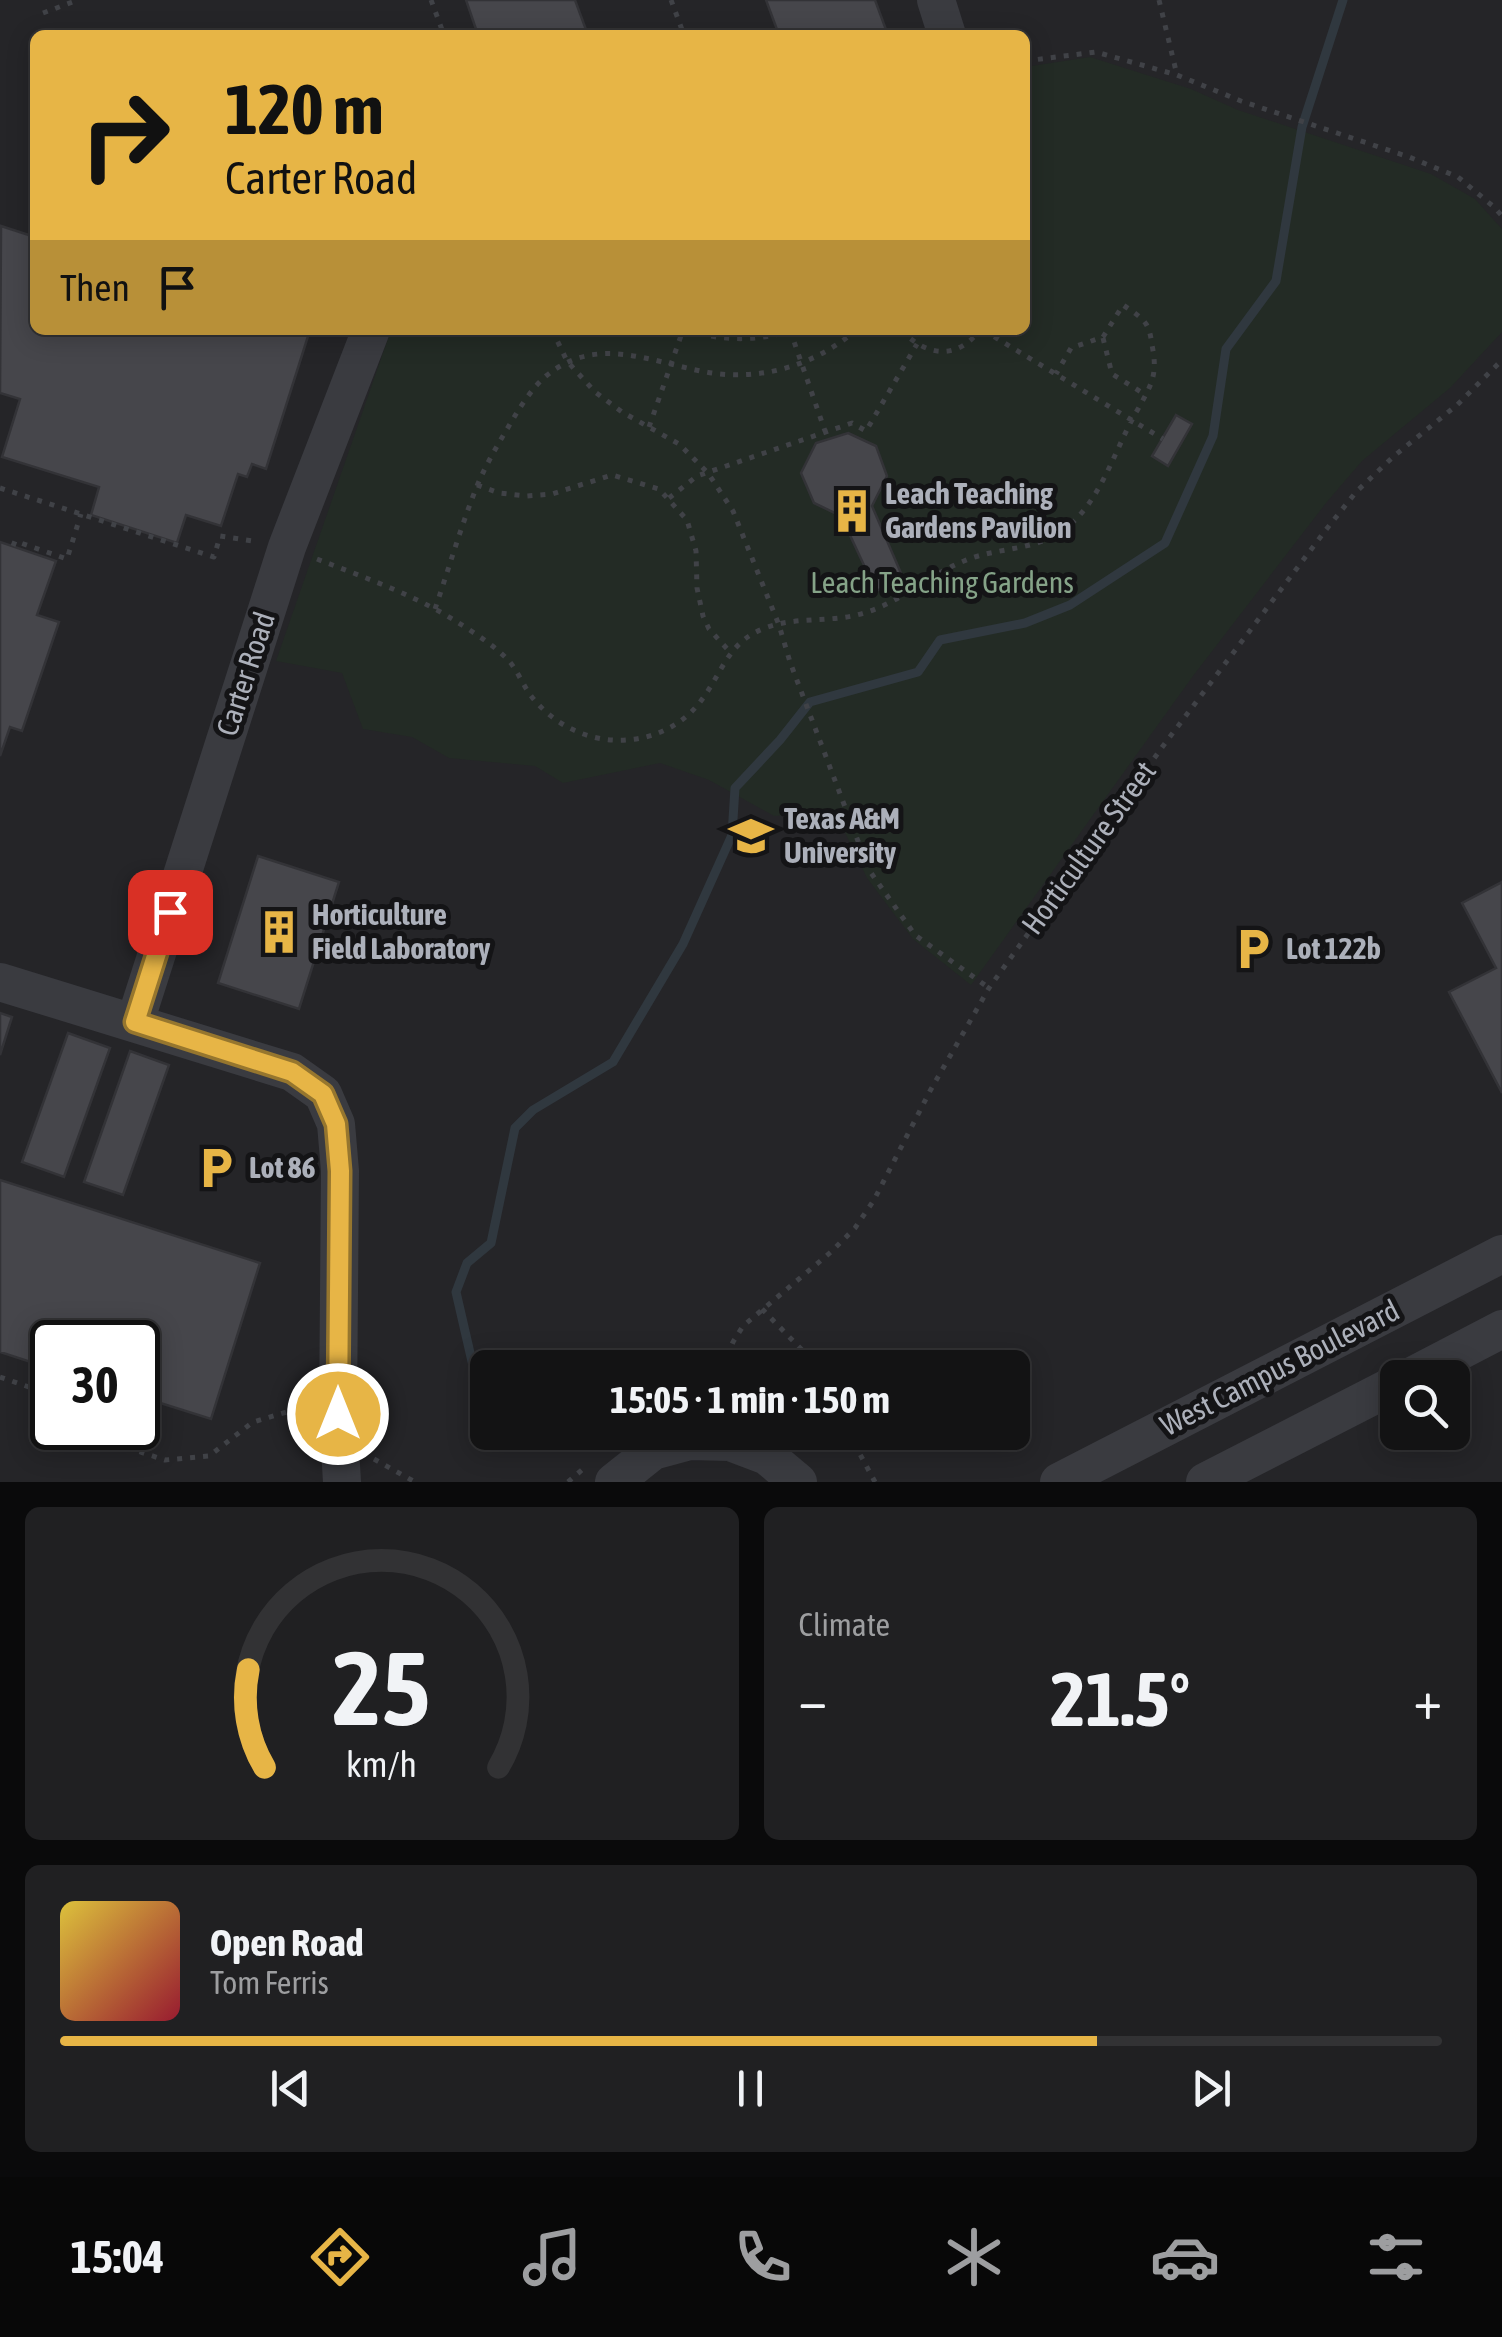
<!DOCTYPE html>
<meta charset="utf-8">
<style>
:root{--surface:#131314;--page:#202022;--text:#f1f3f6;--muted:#9d9ea0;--line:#323234;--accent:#e7b546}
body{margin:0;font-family:"Asap Condensed",sans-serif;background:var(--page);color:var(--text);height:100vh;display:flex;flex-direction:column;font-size:38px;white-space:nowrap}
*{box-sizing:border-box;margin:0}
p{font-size:32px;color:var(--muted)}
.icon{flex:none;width:55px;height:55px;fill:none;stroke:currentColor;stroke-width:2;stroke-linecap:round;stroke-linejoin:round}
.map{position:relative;height:1482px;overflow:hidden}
.drawer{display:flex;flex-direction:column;gap:25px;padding:25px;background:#0a0a0b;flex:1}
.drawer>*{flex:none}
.banner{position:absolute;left:30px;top:30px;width:1000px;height:305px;border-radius:15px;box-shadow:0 5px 25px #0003,0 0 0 2px var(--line);background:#e7b546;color:#111;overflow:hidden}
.controls{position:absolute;left:1380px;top:1360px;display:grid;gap:20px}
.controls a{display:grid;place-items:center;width:90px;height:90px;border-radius:15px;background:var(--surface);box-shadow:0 5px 25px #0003,0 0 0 2px var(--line);font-size:50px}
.speed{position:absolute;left:30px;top:1320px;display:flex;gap:20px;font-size:50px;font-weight:700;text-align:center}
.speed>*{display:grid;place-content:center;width:130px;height:130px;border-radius:50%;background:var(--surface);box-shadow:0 5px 25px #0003,0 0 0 2px var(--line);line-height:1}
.speed .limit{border:5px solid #111;border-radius:15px;background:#fff;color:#111}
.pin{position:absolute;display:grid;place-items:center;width:85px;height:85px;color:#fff;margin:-42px;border-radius:20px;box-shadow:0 5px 15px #0006}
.me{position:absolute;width:110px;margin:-55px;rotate:0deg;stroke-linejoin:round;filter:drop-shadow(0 0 8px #0008)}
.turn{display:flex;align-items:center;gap:35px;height:210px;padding:0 30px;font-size:45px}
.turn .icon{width:130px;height:130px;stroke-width:2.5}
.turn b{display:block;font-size:70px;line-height:85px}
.then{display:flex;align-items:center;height:95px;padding:0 30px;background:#0003;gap:20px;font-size:38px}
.big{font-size:75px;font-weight:700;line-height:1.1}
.drawer .card{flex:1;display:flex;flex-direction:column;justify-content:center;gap:15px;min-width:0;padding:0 35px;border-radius:15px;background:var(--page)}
.drawer .dial{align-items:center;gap:0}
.dial svg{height:260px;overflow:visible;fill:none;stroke:var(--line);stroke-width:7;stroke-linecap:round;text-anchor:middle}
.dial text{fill:var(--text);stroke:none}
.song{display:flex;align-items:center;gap:30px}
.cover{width:120px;height:120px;border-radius:15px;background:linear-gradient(135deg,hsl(50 70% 55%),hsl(350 70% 35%))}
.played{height:10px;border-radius:5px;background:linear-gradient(90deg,var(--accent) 75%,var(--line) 75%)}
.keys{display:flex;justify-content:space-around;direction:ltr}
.heat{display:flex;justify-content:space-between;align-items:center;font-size:55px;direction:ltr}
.drawer .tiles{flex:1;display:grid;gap:25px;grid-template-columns:1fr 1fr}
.card:last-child{grid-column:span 2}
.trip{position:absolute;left:470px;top:1350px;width:560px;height:100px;border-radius:15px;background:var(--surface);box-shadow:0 5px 25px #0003,0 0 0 2px var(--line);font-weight:700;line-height:100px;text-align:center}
.tabs{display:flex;height:160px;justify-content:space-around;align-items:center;background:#080808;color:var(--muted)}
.tabs .icon{width:70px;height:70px}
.tabs .selected{color:var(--accent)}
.tabs b{font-size:45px;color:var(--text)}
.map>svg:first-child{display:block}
</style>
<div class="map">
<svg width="1502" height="1482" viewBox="0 0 1502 1482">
<rect width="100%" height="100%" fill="#19191b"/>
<!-- built -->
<path fill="#252528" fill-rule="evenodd" d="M0,0H1502V1482H0ZM35,35H1025V330H35ZM52,1342H138V1428H52ZM488,1368H1012V1432H488ZM1398,1378H1452V1432H1398Z"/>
<!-- green -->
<path fill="#232b25" d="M1090,57L1191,89L1238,110L1431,174L1475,199L1502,229V332L1450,388L1362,461L1326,503L1193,676L971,985L913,939L867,878L835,812L774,816L709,780L660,763L563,783L535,766L449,758L412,737L363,729L342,673L276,661L391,330H1025V67Z"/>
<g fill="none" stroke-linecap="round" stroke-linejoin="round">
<!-- stream -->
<path stroke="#30383f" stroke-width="9" d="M488,1431L456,1292L467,1263L491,1243L515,1128L533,1110L613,1062L683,944L732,835L735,788L780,740L810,702L918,672L940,640L1025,623L1070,605L1165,543L1213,436L1226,349L1276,281L1302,127L1343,0"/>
</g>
<!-- building -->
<path fill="#46464b" stroke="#333337" stroke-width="2.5" d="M466,0H575L588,35H478Z
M766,0H875L888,35H779Z
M1,226L35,237V330H310L266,469L252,464L247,477L238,474L221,526L186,515L177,543L91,515L99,487L2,457L20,399L0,393Z
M1176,415L1192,424L1168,466L1152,456Z
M848,433L876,446L887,476L872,506L904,580L876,591L841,516L814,503L801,473L816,443Z
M0,542L56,561L37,615L59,622L22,731L10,727L0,756Z
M258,856L339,882L299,1009L218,983Z
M1502,882V1093L1449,992L1496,968L1462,903Z
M0,1013L12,1017L0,1055Z
M68,1033L110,1048L64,1177L22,1162Z
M130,1051L169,1065L123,1195L84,1182Z
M0,1180L260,1263L211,1419L138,1396V1342H52V1369L0,1352Z"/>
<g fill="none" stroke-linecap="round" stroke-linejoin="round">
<!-- path -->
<path stroke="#404247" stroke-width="5" stroke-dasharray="5 8" stroke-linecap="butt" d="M431,0L444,35
M671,0L684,35
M1159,0L1177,75
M43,13L78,0
M1025,61L1096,52L1177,75L1241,101L1409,157L1458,177L1494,207L1502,216
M552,330L567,361L595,392L622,412L679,444L708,473L733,511L779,625L790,662L869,870L915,935L989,988
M686,330C720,341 759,342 792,330
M790,330L825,431
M901,330C926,356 956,361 980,330
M983,330L1163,439
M1103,338L1112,374L1146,395
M649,427L683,330
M477,485L499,493L526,496L552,494L612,475L659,489L687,520L696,551L697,588L703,616L709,629L730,652
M0,488L214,557L220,536L253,541
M669,498L697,476L852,423L866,431L917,344
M13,546L15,541L67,559L81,514
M317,559C363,577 412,594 454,620C473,632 494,645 509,661C517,670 522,683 529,693C551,724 589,743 627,740C657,738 686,723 703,698C724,669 729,640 768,627C800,616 833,623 864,613C901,602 929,575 964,561C999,546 1040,552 1070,525C1104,494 1115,448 1138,409C1152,384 1158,374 1152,345C1151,338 1150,330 1146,324C1141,316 1130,310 1123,305L1103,337L1071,348L1056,374
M435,609C449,568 461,526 477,486C487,462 500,441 513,419C522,404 533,387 546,376C597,334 650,362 706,372C760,382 816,365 856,330
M762,1309L803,1351L812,1368
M723,1368L733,1342L743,1326L831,1252L855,1228L874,1200L930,1091L989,988L1163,746L1325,531L1356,492L1394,456L1457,405L1502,360
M0,1377L52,1395
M110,1428L128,1448L165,1460L209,1456L253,1422L297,1409H307
M848,1432L875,1482
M374,1459L415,1482
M568,1482L583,1469"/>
<!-- minor -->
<path stroke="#3a3b40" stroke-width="38" d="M936,0L947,35
M0,982L292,1072L323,1094L336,1124L340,1171L338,1414L342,1482
M135,1022L287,547L371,330
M1408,1378L1502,1329
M614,1482L653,1451L690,1441L730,1442L767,1456L798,1482
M1059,1482L1502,1254
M1205,1482L1398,1383"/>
</g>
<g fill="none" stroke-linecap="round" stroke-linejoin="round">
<!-- route casing -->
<g stroke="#96762e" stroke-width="25">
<path id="route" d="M170,912L135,1022L292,1072L323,1094L336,1124L340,1171L338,1414"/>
</g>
<!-- route -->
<use href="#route" stroke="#e7b546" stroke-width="18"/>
</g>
<!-- icons -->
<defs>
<g id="building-bare" transform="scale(3.45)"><path d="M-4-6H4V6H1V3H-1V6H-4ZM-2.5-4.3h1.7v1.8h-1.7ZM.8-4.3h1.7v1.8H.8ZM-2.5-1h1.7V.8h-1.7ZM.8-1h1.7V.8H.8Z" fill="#e7b546" stroke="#141416" stroke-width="2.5" paint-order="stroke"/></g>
<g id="university-bare" transform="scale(3.45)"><path d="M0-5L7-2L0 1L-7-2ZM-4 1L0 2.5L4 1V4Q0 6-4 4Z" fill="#e7b546" stroke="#141416" stroke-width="2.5" paint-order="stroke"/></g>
<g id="parking-bare" transform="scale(3.45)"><path d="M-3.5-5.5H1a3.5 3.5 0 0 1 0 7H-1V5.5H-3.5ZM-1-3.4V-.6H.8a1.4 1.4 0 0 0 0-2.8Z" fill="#e7b546" stroke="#141416" stroke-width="2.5" paint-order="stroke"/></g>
</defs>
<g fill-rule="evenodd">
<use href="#building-bare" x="852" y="511"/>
<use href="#university-bare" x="751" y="836"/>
<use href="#building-bare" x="279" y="932"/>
<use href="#parking-bare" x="1253" y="949"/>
<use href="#parking-bare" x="216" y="1168"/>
</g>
<g text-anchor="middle" stroke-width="10" stroke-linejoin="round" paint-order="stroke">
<!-- poi labels -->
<g font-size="30" font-weight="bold" fill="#acb0ba" stroke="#141416" text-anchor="start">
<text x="885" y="504">Leach Teaching<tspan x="885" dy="34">Gardens Pavilion</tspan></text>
<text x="784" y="829">Texas A&amp;M<tspan x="784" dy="34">University</tspan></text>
<text x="312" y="925">Horticulture<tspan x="312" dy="34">Field Laboratory</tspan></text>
<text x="1286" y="959">Lot 122b</text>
<text x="249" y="1178">Lot 86</text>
</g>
<!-- park labels -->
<g font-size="30" fill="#85a388" stroke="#141416">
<text x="942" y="593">Leach Teaching Gardens</text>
</g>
<!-- street labels -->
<g font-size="30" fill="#acb0ba" stroke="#141416">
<text transform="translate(246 674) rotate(-72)" y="10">Carter Road</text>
<text transform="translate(1089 848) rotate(-54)" y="10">Horticulture Street</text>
<text transform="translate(1280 1368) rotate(-27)" y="10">West Campus Boulevard</text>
</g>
</g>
</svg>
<div class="controls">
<a><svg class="icon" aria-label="search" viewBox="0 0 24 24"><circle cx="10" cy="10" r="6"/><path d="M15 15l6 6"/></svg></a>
</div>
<div class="speed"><div class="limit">30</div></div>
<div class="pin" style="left:170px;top:912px;background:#d93025"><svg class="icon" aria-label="arrive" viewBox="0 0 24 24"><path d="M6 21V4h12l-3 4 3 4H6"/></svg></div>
<svg class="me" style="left:338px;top:1414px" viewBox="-20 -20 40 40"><circle r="17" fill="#e7b546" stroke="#fff" stroke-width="3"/><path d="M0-11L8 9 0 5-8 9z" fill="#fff"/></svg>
<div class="trip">15:05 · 1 min · 150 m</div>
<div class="banner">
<div class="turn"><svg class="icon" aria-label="right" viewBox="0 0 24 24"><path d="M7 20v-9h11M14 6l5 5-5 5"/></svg><div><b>120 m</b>Carter Road</div></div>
<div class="then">Then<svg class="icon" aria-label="arrive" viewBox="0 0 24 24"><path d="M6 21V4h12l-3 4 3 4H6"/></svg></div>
</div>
</div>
<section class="drawer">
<div class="tiles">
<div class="card dial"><svg viewBox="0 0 100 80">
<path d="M14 69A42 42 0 1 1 86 69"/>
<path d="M14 69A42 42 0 0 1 9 39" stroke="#e7b546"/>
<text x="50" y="56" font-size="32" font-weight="700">25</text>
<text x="50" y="72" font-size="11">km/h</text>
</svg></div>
<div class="card"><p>Climate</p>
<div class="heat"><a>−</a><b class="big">21.5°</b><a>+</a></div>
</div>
<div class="card">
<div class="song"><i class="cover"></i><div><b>Open Road</b><p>Tom Ferris</p></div></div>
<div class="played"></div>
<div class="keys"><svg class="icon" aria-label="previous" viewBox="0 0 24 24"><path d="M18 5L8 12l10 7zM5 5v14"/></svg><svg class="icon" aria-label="pause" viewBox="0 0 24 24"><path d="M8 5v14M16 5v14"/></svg><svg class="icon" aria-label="next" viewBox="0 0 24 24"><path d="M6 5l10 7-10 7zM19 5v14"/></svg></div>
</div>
</div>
</section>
<nav class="tabs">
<b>15:04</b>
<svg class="icon selected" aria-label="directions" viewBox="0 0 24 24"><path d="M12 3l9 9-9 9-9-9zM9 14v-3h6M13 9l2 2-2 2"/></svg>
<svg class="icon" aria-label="music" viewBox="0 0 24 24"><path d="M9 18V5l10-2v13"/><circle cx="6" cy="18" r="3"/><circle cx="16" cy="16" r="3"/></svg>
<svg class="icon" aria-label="phone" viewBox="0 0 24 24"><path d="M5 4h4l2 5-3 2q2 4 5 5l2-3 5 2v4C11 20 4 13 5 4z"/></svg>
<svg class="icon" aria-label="climate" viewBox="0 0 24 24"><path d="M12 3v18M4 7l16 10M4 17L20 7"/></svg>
<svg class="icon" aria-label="car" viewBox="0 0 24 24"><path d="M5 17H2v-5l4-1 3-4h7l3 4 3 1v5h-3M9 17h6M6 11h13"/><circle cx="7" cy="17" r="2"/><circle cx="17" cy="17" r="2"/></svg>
<svg class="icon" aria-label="filters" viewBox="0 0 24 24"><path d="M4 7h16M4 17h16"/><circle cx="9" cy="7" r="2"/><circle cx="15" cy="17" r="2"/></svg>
</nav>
